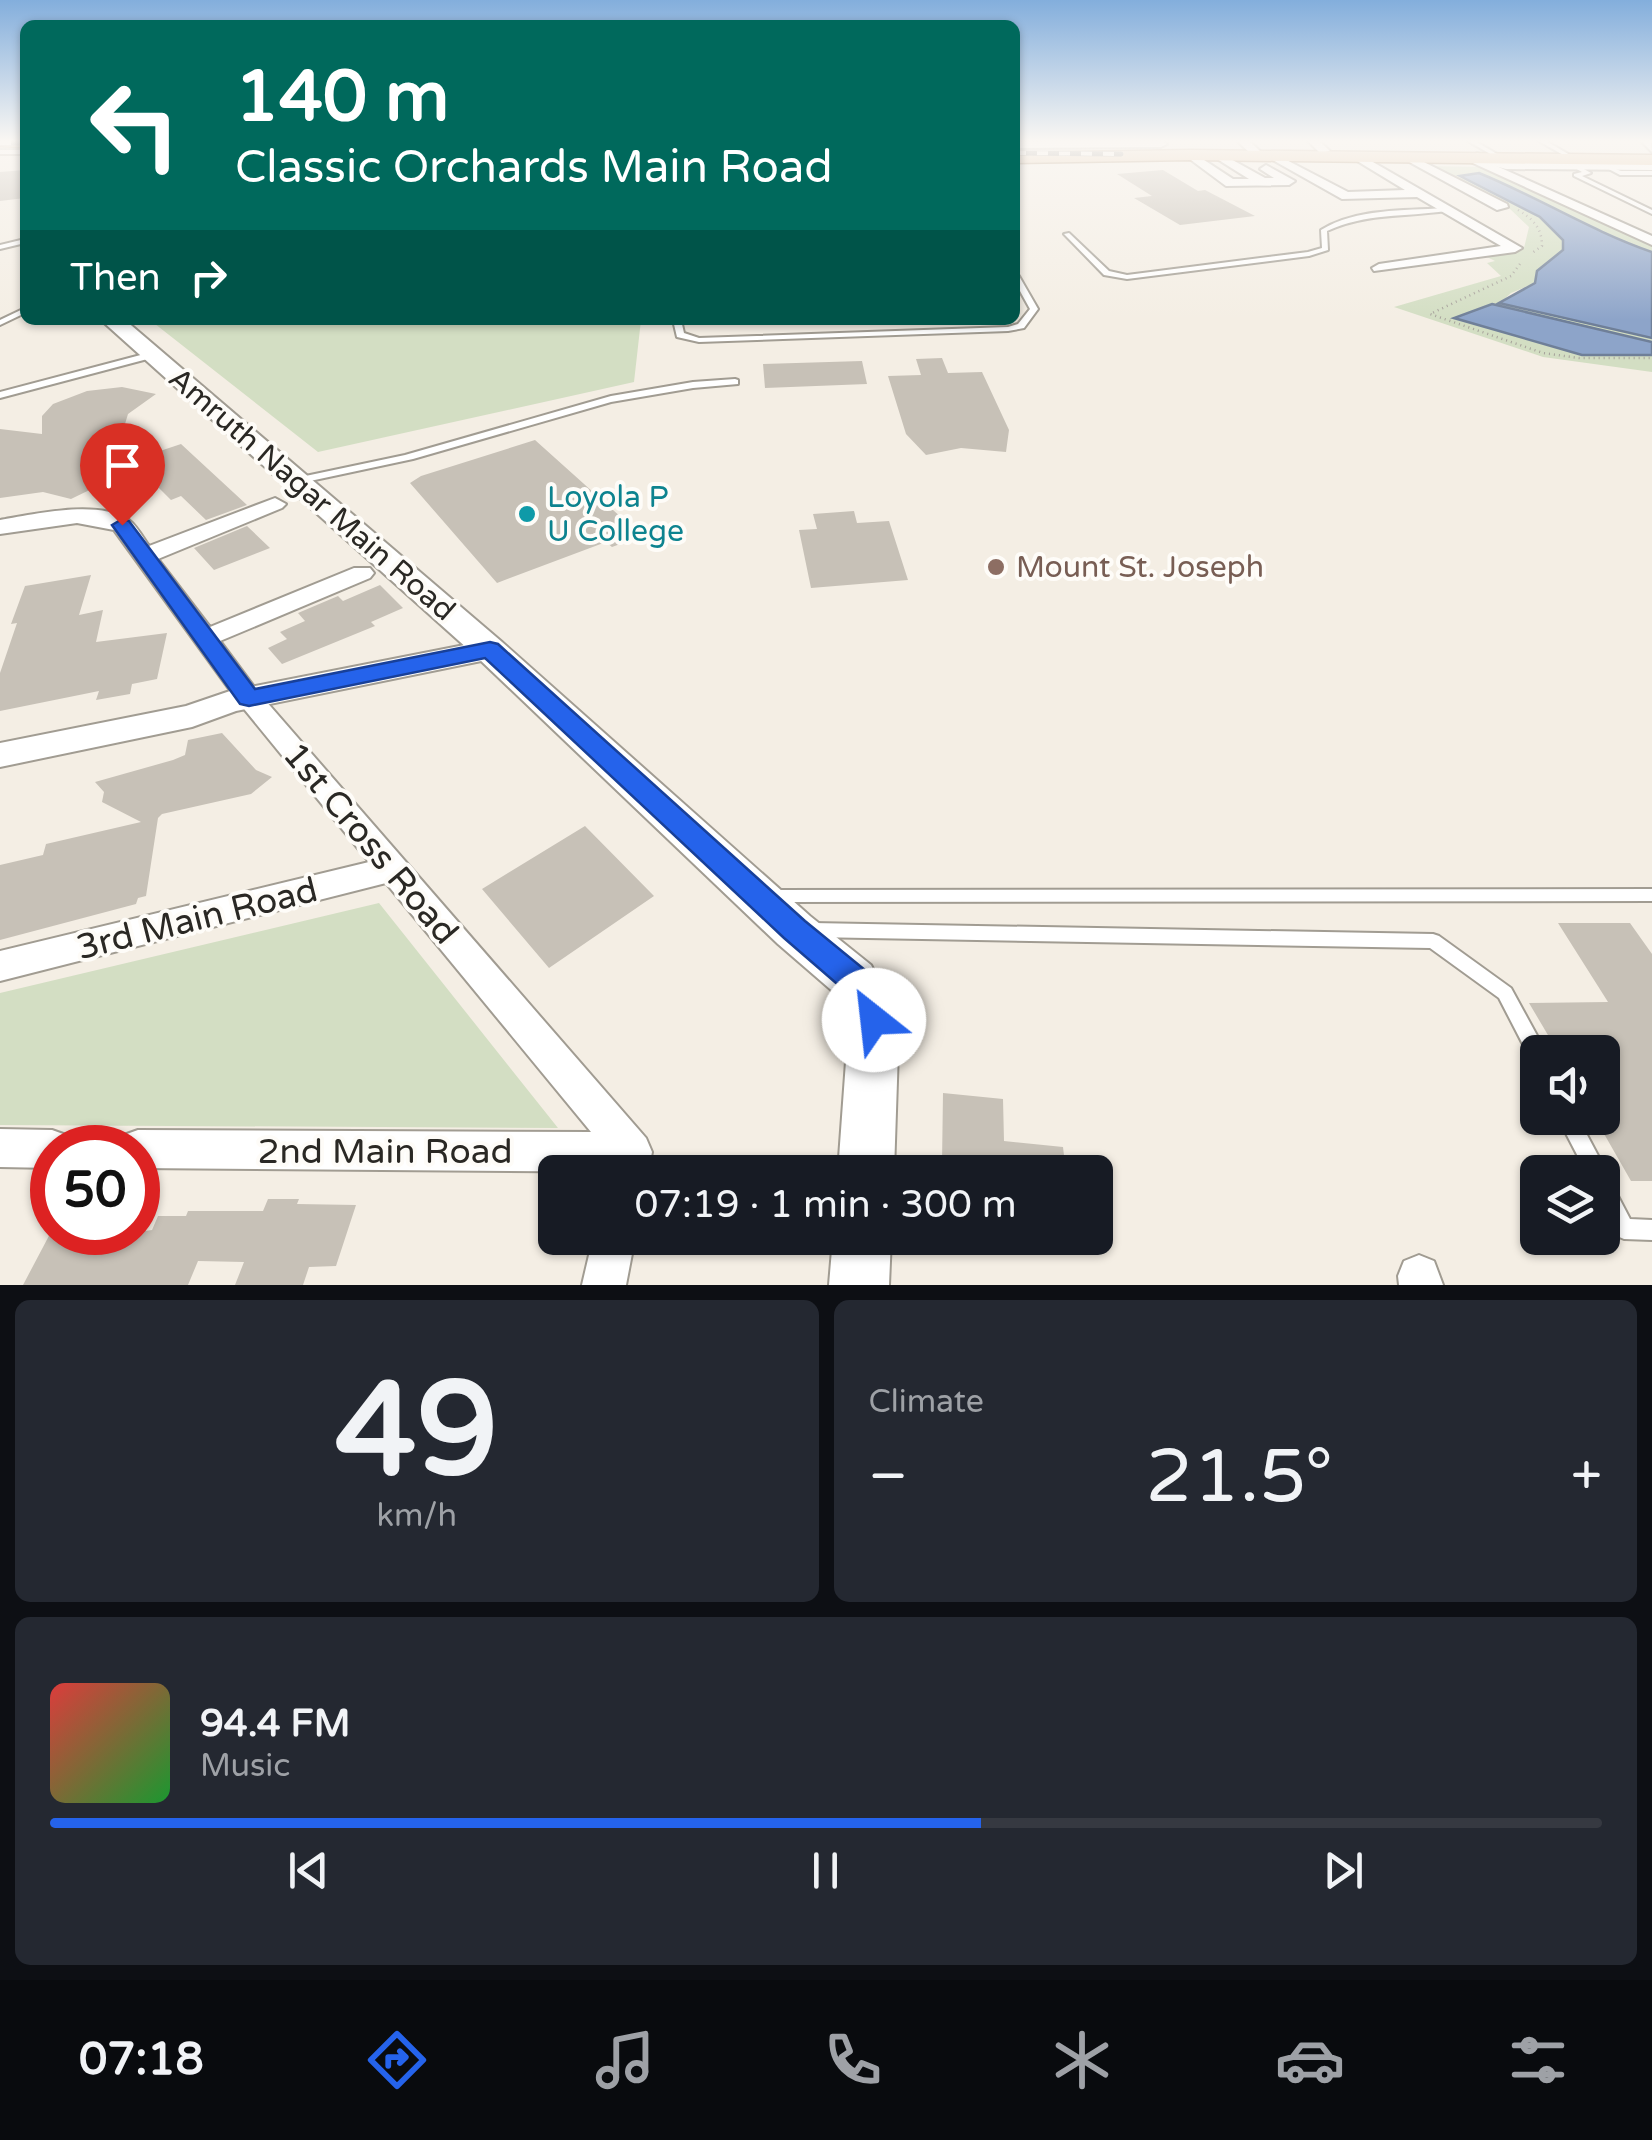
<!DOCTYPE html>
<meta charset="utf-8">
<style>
:root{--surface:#171b24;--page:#242831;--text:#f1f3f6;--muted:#9ea1a6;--line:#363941;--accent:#2563eb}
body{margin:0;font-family:"Varela Round",sans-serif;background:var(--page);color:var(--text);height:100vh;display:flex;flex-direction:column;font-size:38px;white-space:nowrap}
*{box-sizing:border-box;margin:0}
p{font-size:32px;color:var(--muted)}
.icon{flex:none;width:55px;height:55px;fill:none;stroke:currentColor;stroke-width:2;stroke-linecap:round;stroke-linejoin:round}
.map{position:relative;height:1285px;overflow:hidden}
.sheet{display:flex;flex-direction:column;gap:15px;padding:15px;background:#0d0f14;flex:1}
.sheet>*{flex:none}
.top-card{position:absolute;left:20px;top:20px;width:1000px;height:305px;border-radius:15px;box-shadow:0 2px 8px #0004;background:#00695c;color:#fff;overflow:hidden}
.fabs{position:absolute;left:1520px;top:1035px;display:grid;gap:20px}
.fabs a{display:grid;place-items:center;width:100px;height:100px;border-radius:15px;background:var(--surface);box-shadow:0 2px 8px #0004;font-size:50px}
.speed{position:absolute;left:30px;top:1125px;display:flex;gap:20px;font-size:50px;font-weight:700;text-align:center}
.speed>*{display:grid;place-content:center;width:130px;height:130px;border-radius:50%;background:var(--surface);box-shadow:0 2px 8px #0004;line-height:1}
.speed .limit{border:15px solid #d22;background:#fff;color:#111}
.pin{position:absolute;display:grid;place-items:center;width:85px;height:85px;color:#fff;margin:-102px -42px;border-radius:50% 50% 50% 0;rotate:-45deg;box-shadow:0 0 10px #0007}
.pin .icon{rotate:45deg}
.me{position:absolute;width:110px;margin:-55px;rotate:331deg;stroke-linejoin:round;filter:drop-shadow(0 0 8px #0008)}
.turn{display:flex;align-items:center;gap:35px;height:210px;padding:0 50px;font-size:45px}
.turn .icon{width:130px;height:130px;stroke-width:2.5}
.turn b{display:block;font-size:70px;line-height:85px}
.then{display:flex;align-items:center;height:95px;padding:0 50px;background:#0003;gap:20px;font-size:38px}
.big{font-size:75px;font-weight:600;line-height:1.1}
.sheet .tile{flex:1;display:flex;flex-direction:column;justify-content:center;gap:15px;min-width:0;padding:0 35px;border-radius:15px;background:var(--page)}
.sheet .dial{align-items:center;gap:0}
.dial b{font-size:130px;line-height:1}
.song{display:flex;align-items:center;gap:30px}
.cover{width:120px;height:120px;border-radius:15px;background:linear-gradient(135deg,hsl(0 70% 55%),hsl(130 70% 35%))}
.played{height:10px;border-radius:5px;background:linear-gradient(90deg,var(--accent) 60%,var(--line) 60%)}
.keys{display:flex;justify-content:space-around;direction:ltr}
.heat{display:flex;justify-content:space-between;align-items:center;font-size:55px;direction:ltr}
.sheet .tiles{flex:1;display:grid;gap:15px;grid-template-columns:1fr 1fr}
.tile:last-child{grid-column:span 2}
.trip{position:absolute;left:538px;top:1155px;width:575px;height:100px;border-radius:15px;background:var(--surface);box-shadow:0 2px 8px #0004;font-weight:600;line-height:100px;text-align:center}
.tabs{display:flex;height:160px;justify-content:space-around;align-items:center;background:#090b0e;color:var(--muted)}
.tabs .icon{width:70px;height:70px}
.tabs .on{color:var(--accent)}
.tabs b{font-size:45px;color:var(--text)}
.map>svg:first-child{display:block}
</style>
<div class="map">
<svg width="1652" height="1285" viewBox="0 0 1652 1285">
<rect width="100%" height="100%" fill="#f4eee4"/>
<!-- green -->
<path fill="#d3dec3" d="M1428,166L1486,167L1652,244V252L1591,229L1513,187L1462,176L1540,217L1563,240V250L1535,283L1511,293L1500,303L1652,338V342L1492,304L1455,318L1582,355H1652V372L1543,357L1394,307L1501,276L1487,263L1495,261L1487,257L1524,248L1529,227L1509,208Z
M150,320H641L634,382L318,452Z
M379,903L558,1128L0,1125V993Z"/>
<!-- water -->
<path fill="#8da4c9" stroke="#6f7f98" stroke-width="2.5" d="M1479,173C1538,197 1591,231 1652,252V338L1499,303L1535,283L1537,271L1563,250V240L1540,217L1460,176Z
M1492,304L1652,342V355H1582L1454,318Z"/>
<!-- building -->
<path fill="#c7c1b7" d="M25,170V198L0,201V172Z
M1163,170L1198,191L1205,190L1255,216L1180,225L1134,198L1152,196L1117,174Z
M942,358L948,373L982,372L1009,430L1006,452L961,448L926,455L906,434L888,376L921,375L916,359Z
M862,361L867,384L765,388L763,364Z
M122,387L156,394L128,414L112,467L181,444L247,505L206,520L181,496L171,500L156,485L133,493L112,470L108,481L71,499L43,492L0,498V429L42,434V416L53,404L87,391Z
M535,440L642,536L612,547L606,542L497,583L410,483L421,476Z
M854,511L857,523L889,521L908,580L811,588L799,530L817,529L813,514Z
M247,526L270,548L214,570L194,548Z
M91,575L79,615L103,610L96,642L167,633L157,679L132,684L130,694L96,700L99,691L0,711V673L17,623L11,624L25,586Z
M380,585L403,608L371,622L375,626L282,664L268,648L287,639L280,632L305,621L298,613L338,596L343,601Z
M222,733L256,770L272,777L251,794L162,814L158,818L146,896L138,898L136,904L0,940V865L43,855L46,844L141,822L102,802L104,792L95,782L173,760L185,755L188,740Z
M585,826L654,896L549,968L482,889Z
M1558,923H1630L1652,954V1181H1631L1595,1118H1602V1052H1558L1529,1003L1608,1002Z
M943,1093L1003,1099L1004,1141L1063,1147L1066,1172H1019L942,1163Z
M268,1199H299L297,1204L356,1205L336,1266L309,1267L303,1285H235L244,1262L198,1261L188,1285H23L51,1232H138L152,1230L158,1216H186L188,1211H263Z"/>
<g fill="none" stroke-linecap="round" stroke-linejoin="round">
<!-- service casing -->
<g stroke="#a19c92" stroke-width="4">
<path id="service" d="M1466,140H1473L1504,158L1499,159Z
M1537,140H1544L1570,155L1565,156Z
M0,150H25V154H0Z
M1575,164L1591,173L1582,176L1652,210V214L1574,176V174L1582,172L1573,167Z
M1605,165L1621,171H1652V175H1620L1605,167Z
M1444,208L1446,211C1406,217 1365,213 1327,231L1328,250L1309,256L1127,279L1104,275L1064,234L1069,233L1109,271L1127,275L1308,252L1322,248L1321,230C1357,208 1403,211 1444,208Z
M25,239V243L0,249V245Z
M1015,274L1019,276L1038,309L1024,328L1008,331L699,342L677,337L673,320H681L684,333L699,338L1008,327L1018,324L1030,309L1015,282Z
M25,308V313L0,325V320Z
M152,352L156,355L155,357L0,398V392Z
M735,379L738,380V384L693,388L611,402L413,459L296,484L291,481L296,478L405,455L611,396L693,382Z
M1652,889V901L771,902L765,901L763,896L765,891L771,890Z
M812,923L1433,934L1439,936L1511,988L1546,1052H1538V1064L1532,1062L1499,998L1430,948L812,937L806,935L804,930L806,925Z
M1558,1118H1578L1603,1165L1606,1172L1604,1177L1609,1179L1630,1219L1652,1220V1240L1624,1239L1617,1236L1602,1208V1172H1586Z"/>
</g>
<!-- minor casing -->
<g stroke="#a19c92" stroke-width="4">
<path id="minor" d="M1236,140H1248L1260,151L1250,153Z
M1307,140H1318L1330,151L1320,153Z
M1640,140H1651L1652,152Z
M1015,142L1161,141L1167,144L1161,147L1015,148Z
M1218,152L1265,178H1274L1260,169L1266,165L1295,181L1289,185L1226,186L1191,160L1201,158L1233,179H1249L1214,157Z
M1273,153L1348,192L1405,190L1349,156L1359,154L1522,248L1515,252L1374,271L1372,268L1379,264L1501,246L1417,197L1342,199L1269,158Z
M1406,153L1507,204L1508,207L1497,210L1402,158Z
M1464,155H1472L1652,236V245L1464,159Z
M275,498L286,504L282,508L158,559L210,627L354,568H370L374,573L370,578L220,641L258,692L646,1138L652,1152L648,1172L138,1168V1148H119L124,1135L138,1130L591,1132L386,883L0,981V951L369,862L240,704L114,530L77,523L0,534V520C34,514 99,499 129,520C137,526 144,539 149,546Z
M0,1129L52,1130L66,1135L71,1148H52V1168L0,1167Z
M593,1238H635L626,1285H582Z
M1419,1255L1434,1261L1443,1285H1399L1398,1276L1404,1261Z"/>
</g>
<!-- tertiary casing -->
<g stroke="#a19c92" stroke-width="4">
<path id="tertiary" d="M1477,153L1506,161L1652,162V170L1506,169L1472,160L1470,157Z
M490,640L501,643L505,650L501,657L236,711L192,727L0,767V743L186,706L230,691Z"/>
</g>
<!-- secondary casing -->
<g stroke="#a19c92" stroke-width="4">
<path id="secondary" d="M101,320H125L502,642L810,916L871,965L899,1020L894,1172H838L849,1020L837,995L778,944L478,658Z
M833,1238H891L889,1285H829Z"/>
</g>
<!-- primary casing -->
<g stroke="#946e43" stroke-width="3">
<path id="primary" d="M0,140H25V147L0,146Z
M1190,150L1652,155V165L1190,160L1015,163V153Z"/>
</g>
<!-- path -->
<path stroke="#a6a19a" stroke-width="2.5" stroke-dasharray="1 4" stroke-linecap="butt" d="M1518,210C1533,219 1542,228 1542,246L1532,253
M1520,264L1511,276L1430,314L1543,353L1579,358H1652"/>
<!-- service -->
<use href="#service" fill="#fff" fill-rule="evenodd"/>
<!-- minor -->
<use href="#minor" fill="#fff" fill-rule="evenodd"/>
<!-- tertiary -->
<use href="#tertiary" fill="#fff" fill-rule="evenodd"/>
<!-- secondary -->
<use href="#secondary" fill="#fff" fill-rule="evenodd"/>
<!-- primary -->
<use href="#primary" fill="#e1bf98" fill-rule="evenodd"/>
<!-- rail casing -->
<g stroke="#595651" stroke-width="5">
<path id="rail" d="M0,143H25
M1015,153L1121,154"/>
</g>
<!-- rail -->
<use href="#rail" stroke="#fefcf8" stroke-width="4" stroke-dasharray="11" stroke-linecap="butt"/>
</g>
<!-- sky -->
<linearGradient id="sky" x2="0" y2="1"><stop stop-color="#83aedc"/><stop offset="0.44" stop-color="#faf7f3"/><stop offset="1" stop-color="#faf7f3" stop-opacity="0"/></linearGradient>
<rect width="1652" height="320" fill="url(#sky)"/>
<!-- route -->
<path fill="#2563eb" stroke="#184099" stroke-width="2.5" d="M122,519L129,521L255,689L490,642L498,644L805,921L865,970L890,1020L885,1030L874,1034L862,1030L843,989L784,938L485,658L249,706L240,704L112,525Z"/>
<!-- markers -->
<circle fill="#0f9aa8" stroke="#fefcf8" stroke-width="4" cx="527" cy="514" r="10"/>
<circle fill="#8d6e63" stroke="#fefcf8" stroke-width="4" cx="996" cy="567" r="10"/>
<g text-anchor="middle" stroke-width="8" stroke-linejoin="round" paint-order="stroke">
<!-- street labels -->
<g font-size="30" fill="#2a2824" stroke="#fefcf8">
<text transform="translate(312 494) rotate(41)" y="10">Amruth Nagar Main Road</text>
</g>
<!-- culture labels -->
<g font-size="30" fill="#0d838f" stroke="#fefcf8" text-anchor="start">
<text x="547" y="507">Loyola P<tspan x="547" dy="34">U College</tspan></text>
</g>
<!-- education labels -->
<g font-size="30" fill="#785e54" stroke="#fefcf8" text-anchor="start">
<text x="1016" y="577">Mount St. Joseph</text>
</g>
<!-- near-street labels -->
<g font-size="35" fill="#2a2824" stroke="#fefcf8">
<text transform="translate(371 843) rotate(50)" y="12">1st Cross Road</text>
<text transform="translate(197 918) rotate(-14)" y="12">3rd Main Road</text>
<text x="385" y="1163">2nd Main Road</text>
</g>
</g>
</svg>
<div class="fabs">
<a><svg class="icon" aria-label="sound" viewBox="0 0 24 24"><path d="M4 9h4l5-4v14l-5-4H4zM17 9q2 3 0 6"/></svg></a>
<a><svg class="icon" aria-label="layers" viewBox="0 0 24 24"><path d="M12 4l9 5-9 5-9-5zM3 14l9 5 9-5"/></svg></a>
</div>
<div class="speed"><div class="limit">50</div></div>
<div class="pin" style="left:122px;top:525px;background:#d93025"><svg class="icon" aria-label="arrive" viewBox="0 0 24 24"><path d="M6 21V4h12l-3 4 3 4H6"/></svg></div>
<svg class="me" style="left:874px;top:1020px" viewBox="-20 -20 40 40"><circle r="19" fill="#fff"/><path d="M0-13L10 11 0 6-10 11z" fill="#2563eb"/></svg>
<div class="trip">07:19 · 1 min · 300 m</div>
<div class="top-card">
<div class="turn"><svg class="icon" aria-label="left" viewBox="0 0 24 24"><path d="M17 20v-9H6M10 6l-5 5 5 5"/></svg><div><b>140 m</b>Classic Orchards Main Road</div></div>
<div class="then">Then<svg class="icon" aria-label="right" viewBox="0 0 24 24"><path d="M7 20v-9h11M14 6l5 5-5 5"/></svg></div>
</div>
</div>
<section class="sheet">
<div class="tiles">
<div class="tile dial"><b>49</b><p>km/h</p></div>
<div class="tile"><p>Climate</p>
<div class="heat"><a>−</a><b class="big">21.5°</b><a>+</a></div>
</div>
<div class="tile">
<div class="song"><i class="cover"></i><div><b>94.4 FM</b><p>Music</p></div></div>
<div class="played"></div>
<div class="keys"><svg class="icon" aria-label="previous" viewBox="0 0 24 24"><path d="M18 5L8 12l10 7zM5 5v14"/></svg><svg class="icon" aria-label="pause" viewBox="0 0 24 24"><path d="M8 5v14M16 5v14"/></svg><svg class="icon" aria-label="next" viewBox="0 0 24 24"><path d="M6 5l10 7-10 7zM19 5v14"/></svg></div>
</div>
</div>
</section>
<nav class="tabs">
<b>07:18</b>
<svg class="icon on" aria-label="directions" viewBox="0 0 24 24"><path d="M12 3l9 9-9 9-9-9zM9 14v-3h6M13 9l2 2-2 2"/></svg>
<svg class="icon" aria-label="music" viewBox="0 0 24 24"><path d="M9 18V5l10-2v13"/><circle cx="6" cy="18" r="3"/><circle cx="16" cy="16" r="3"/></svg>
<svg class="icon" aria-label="phone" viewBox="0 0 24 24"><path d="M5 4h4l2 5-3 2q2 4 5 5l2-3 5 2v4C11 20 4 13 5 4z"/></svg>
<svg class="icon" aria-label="climate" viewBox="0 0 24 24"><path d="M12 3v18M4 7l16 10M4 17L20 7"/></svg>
<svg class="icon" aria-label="car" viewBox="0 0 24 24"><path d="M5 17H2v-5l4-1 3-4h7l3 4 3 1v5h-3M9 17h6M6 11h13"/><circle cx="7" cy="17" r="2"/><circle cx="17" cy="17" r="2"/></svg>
<svg class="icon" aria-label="filters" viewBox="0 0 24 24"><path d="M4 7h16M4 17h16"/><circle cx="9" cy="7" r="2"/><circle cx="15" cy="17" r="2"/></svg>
</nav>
